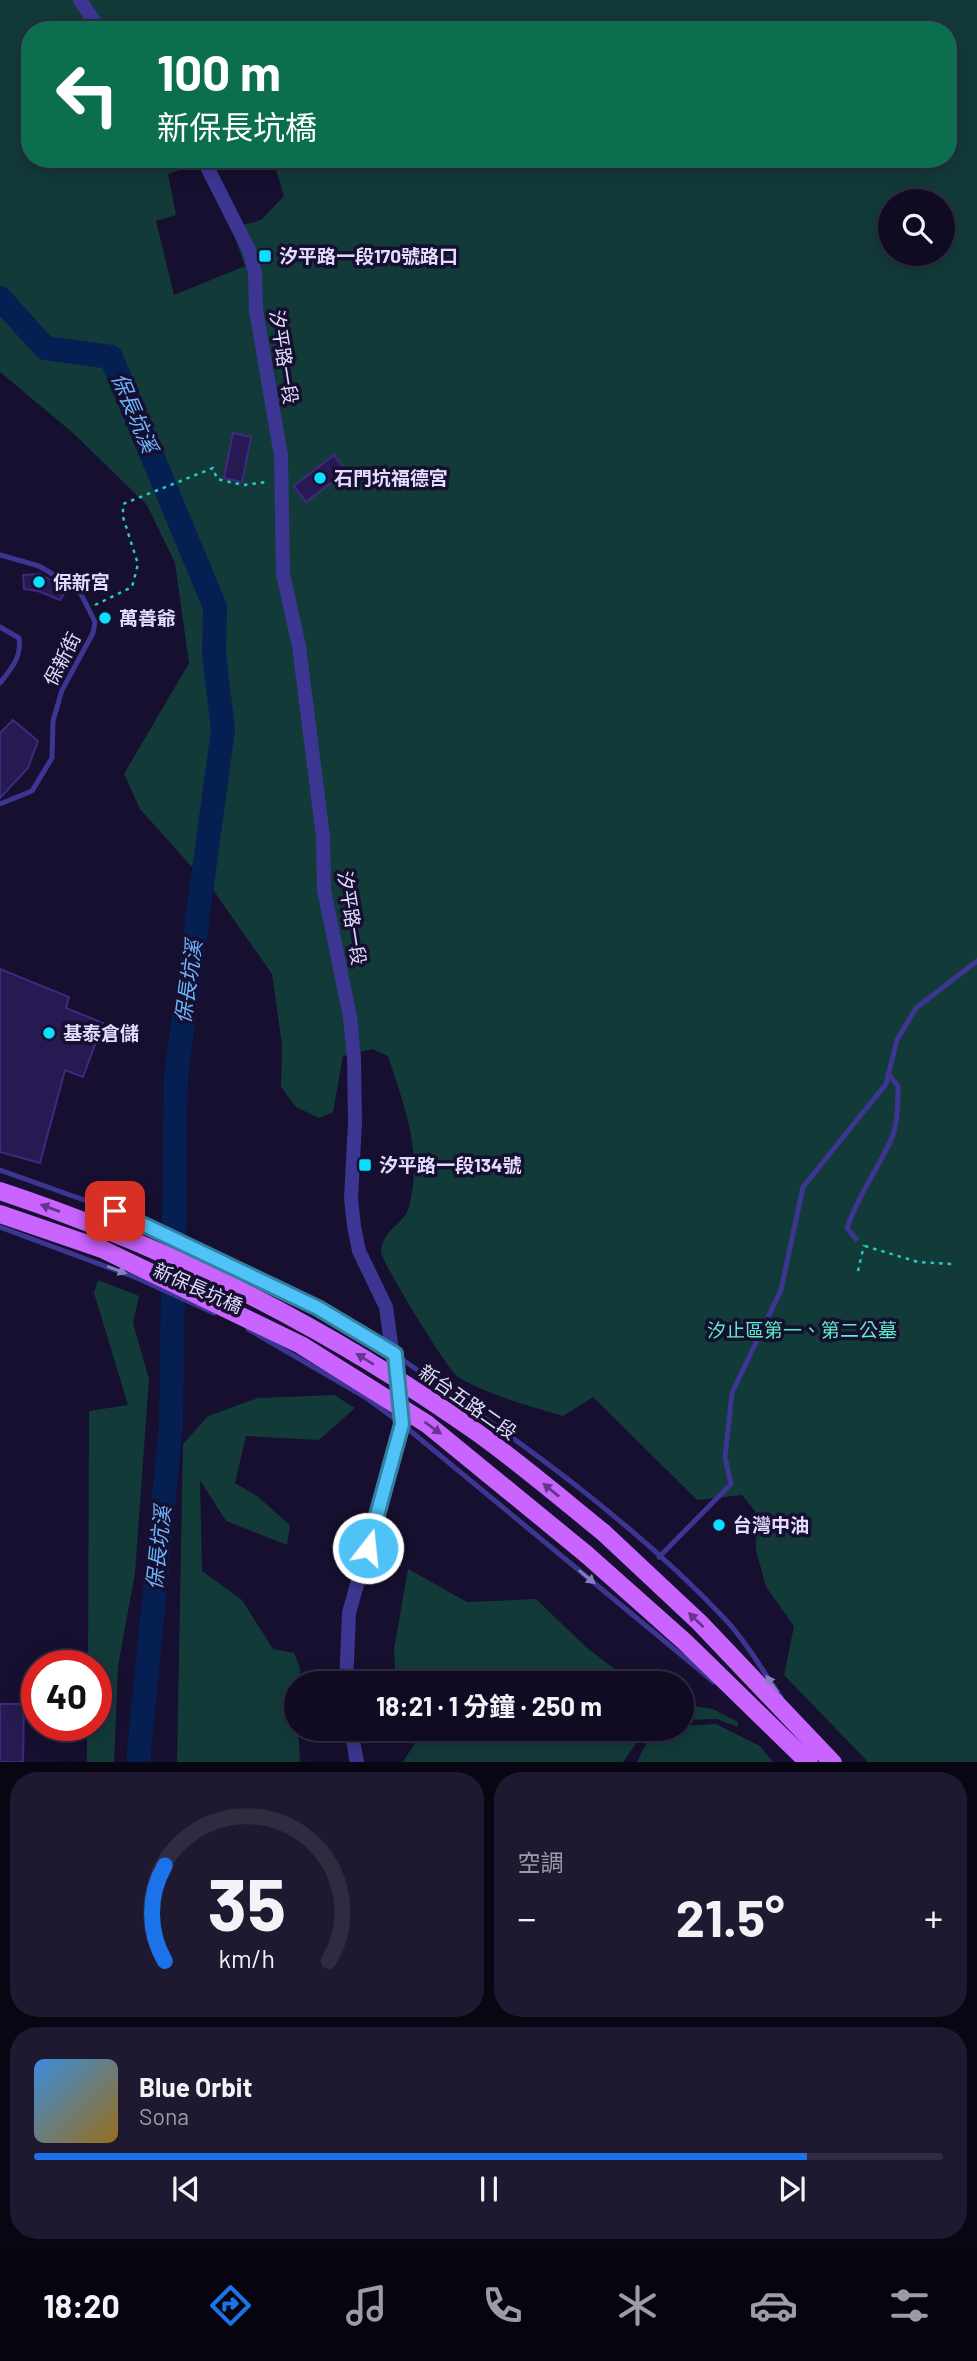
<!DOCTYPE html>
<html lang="zh-TW">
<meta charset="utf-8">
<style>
:root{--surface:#100b23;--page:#1e1930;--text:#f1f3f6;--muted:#9c9ba6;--line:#302b41;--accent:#1a73e8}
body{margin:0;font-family:Barlow,"Noto Sans TC",sans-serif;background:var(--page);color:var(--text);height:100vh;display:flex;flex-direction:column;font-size:26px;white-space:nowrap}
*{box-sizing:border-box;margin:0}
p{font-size:23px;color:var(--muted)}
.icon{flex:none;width:38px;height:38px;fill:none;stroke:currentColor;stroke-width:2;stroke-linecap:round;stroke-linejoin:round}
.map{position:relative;height:1762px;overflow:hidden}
.drawer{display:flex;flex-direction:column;gap:10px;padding:10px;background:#090613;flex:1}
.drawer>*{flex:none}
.guide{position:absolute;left:21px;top:21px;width:936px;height:147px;border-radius:28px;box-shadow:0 4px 18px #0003,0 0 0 2px var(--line);background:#0b6e4f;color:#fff;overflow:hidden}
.controls{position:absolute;left:878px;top:189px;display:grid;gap:14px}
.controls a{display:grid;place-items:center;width:77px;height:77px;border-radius:50%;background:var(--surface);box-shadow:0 4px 18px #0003,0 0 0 2px var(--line);font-size:35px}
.speed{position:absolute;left:21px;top:1650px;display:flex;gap:14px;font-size:35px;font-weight:700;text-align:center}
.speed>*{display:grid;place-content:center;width:91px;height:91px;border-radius:50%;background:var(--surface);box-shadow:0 4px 18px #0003,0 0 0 2px var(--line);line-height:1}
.speed .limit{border:10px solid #d22;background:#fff;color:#111}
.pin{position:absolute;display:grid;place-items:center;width:60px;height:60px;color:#fff;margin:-30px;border-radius:14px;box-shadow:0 4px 10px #0006}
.me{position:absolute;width:77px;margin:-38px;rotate:16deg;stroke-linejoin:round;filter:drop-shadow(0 0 5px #0008)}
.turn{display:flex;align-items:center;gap:24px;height:147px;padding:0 21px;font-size:32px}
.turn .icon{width:91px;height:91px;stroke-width:2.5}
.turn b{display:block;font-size:49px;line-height:60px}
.big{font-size:52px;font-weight:700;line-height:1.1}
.drawer .widget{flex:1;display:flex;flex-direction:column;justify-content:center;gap:10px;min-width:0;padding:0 24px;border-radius:28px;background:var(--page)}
.drawer .dial{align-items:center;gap:0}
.dial svg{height:182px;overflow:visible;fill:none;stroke:var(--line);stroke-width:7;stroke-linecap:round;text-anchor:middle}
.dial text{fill:var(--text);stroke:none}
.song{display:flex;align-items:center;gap:21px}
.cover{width:84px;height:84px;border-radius:10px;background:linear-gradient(135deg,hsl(210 70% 55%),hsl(40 70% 35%))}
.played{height:7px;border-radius:4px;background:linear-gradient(90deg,var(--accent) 85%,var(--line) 85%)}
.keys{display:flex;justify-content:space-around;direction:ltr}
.heat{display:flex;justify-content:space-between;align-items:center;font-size:38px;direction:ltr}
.drawer .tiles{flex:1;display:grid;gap:10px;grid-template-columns:1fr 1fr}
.widget:last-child{grid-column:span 2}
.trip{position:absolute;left:284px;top:1671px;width:410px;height:70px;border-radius:35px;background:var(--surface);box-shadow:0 4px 18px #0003,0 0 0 2px var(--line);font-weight:700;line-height:70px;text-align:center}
.tabs{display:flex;height:112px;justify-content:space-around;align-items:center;background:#06040e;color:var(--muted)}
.tabs .icon{width:49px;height:49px}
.tabs .selected{color:var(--accent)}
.tabs b{font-size:32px;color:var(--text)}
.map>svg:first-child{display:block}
</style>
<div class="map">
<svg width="977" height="1763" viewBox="0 0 977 1763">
<rect width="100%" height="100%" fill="#160f2f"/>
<!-- green -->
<path fill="#123a39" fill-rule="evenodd" d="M0,0H977V1762H868L784,1675L794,1626L766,1587L756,1550L755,1511L742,1495L697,1500L593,1397L563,1416C527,1405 490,1396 458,1377C449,1372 380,1260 381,1251C384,1228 404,1224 409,1207C423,1151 405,1109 388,1056L372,1049L343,1056L333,1112L319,1118L296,1107L281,1087L282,1045L272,974L216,894L140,809L124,774L189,663L175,563L147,505L73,433L0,372ZM30,30H948V159H273L284,196L261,220L232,228L245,266L174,295L156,221L176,215L168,174L194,165L191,159H30ZM891,201H943V254H891Z
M98,1280L139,1296L133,1323L149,1379L135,1573L118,1666L114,1763L87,1762V1726H96V1666H88L89,1411L128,1405L94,1293Z
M334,1395L355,1408L319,1440L246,1436L235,1483L257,1496L290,1525L287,1545L226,1521L200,1480L202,1571L242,1600L273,1649L294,1653L300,1668V1683L296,1684L300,1762H177L183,1444L208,1416L258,1398Z
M408,1569L467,1602L536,1599L587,1648L633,1683H396L394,1649Z
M681,1704L713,1709L738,1722V1727L717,1719L681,1720Z
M716,1724L760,1746L773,1762H637L646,1744L642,1729H681V1726Z
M398,1729H637V1742L623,1762H403L418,1738Z"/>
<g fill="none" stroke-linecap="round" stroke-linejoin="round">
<!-- river -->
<path stroke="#061f52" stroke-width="24" d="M0,298L45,348L111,357L215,607L214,654L223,730L176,1076L171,1425L138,1763"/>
</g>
<!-- building -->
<path fill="#271a52" stroke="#3d2a80" stroke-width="2" d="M233,433L251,437L242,482L224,478Z
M334,455L346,471L306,502L294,486Z
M40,574L67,590L60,600L38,591L24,589L23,575Z
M13,720L38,741L28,768L0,798V733Z
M0,969L69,997L66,1008L103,1023L83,1077L65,1070L40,1163L0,1152Z
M0,1704H24L23,1762H0Z"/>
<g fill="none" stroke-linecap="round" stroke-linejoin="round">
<!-- path -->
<path stroke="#25cbc6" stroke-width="2.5" stroke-dasharray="3.5 5" stroke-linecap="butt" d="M95,605L132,587L138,564L123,517V504L213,468L217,479L243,485L267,482
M865,1246L918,1262L953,1264
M858,1271L864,1245"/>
<!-- service -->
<path stroke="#3c3692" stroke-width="5" d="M0,555L39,566L66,582L81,594L95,622L93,633L62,690L53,721L52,758L32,791L0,804
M0,627L19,638C22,657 11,669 0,683
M0,1170L115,1211L318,1308L388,1350
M0,1227L137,1278L214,1313
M856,1239L847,1228C858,1196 877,1170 891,1140C898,1124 898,1103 898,1086L888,1074
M248,1329L365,1397L402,1424L714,1682
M396,1355C511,1436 628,1516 725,1619C747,1642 763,1672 781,1697
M659,1557L731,1484L725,1457L732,1393L781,1290L803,1187L886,1084L897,1040L916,1008L977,961"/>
<!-- tertiary -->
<path stroke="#3c3692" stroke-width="14" d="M80,0L100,30
M203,159L249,250L255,273L256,310L281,456L283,574L299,646L323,837L324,890L350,1017L354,1058L355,1123L351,1198L354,1226L359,1251L386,1307L402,1424L349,1613L346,1684
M351,1729L357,1763"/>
<!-- primary -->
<path stroke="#ca64ff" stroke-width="18" d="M604,1533L700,1623L833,1763
M586,1554L685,1642L809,1763"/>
<!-- primary-bridge -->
<path stroke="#ca64ff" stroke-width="18" d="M0,1191C169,1247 329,1328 475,1431C520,1463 562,1499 604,1533
M0,1214L102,1249L301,1345L427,1424L586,1554"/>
</g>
<!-- one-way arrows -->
<defs><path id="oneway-solid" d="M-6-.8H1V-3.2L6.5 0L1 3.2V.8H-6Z" transform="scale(1.75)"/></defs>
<g fill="#67358d">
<use href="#oneway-solid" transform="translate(50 1208) rotate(-160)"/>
<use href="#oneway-solid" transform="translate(365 1359) rotate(-148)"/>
<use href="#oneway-solid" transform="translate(433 1428) rotate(36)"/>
<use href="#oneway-solid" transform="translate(551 1490) rotate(-141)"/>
<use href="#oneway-solid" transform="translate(696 1620) rotate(-136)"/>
</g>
<g fill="#8781c3">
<use href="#oneway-solid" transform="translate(117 1270) rotate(21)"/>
<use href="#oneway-solid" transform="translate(587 1577) rotate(40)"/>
<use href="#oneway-solid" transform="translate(772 1684) rotate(-126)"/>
</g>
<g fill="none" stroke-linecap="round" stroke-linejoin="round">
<!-- route casing -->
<g stroke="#337fa1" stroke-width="18">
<path id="route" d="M115,1211L318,1308L395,1354L402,1424L368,1548"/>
</g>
<!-- route -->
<use href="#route" stroke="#4fc3f7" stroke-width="12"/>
</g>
<!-- markers -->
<g fill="#09e0ff" stroke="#160f2f" stroke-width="2.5">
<rect x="258" y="249" width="14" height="14" rx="3.5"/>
<circle cx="320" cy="478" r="7"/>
<circle cx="39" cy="582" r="7"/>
<circle cx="105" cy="618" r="7"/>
<circle cx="49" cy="1033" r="7"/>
<rect x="358" y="1158" width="14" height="14" rx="3.5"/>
<circle cx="719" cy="1525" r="7"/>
</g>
<g text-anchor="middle" stroke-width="7" stroke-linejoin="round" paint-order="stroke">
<!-- poi labels -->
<g font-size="19" font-weight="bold" fill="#e2ddff" stroke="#160f2f" text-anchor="start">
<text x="279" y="263">汐平路一段170號路口</text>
<text x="334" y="485">石門坑福德宮</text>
<text x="53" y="589">保新宮</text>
<text x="119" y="625">萬善爺</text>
<text x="63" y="1040">基泰倉儲</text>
<text x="379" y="1172">汐平路一段134號</text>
<text x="733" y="1532">台灣中油</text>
</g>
<!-- street labels -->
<g font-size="19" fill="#e2ddff" stroke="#160f2f">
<text transform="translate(284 357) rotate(81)" y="7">汐平路一段</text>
<text transform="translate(62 659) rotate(-63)" y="7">保新街</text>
<text transform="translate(352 918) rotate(81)" y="7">汐平路一段</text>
<text transform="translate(198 1288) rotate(24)" y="7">新保長坑橋</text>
<text transform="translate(468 1402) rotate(35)" y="7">新台五路二段</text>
</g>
<!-- park labels -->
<g font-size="19" fill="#5deccc" stroke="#160f2f">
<text x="802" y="1337">汐止區第一、第二公墓</text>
</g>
<!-- water labels -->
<g font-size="21" font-style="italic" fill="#6bb7ff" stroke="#160f2f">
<text transform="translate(134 413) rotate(67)" y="7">保長坑溪</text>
<text transform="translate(189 982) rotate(-82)" y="7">保長坑溪</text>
<text transform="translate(159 1548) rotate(-84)" y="7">保長坑溪</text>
</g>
</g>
</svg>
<div class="controls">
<a><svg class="icon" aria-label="search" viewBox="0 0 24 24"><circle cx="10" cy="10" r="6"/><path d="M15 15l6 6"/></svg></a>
</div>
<div class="speed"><div class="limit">40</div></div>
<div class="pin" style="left:115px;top:1211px;background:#d93025"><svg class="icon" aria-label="arrive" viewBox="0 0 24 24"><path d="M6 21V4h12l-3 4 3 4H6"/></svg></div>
<svg class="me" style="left:368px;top:1548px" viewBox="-20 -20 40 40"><circle r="17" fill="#4fc3f7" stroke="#fff" stroke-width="3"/><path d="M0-11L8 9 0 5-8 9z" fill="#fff"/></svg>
<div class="trip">18:21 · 1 分鐘 · 250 m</div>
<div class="guide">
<div class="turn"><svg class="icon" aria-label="left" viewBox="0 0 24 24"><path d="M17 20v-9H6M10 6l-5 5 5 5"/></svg><div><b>100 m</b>新保長坑橋</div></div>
</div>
</div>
<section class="drawer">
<div class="tiles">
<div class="widget dial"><svg viewBox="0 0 100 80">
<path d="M14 69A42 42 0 1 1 86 69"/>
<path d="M14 69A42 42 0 0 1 14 27" stroke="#1a73e8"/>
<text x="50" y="56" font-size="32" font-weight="700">35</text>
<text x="50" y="72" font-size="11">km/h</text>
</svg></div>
<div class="widget"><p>空調</p>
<div class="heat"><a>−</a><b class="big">21.5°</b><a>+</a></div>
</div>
<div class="widget">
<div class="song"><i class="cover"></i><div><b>Blue Orbit</b><p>Sona</p></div></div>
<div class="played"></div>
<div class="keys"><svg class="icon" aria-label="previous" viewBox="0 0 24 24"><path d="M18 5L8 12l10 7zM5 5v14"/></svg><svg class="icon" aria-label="pause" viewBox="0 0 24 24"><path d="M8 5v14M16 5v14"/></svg><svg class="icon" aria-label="next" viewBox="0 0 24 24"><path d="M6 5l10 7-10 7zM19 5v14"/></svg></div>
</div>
</div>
</section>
<nav class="tabs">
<b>18:20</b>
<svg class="icon selected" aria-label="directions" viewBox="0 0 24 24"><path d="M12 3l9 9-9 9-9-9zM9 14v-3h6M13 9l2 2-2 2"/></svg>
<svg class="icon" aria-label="music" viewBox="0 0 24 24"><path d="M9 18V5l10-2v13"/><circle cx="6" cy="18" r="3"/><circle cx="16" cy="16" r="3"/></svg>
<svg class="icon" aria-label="phone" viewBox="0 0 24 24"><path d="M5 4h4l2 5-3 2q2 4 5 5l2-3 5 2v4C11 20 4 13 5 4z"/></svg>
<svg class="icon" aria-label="climate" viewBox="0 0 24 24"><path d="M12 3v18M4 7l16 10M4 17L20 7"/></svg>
<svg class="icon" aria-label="car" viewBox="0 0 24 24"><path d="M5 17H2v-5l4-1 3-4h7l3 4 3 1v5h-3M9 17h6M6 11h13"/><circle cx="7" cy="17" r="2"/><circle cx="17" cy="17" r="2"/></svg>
<svg class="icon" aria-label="filters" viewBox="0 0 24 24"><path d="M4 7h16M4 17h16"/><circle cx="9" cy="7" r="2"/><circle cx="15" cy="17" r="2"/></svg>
</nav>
